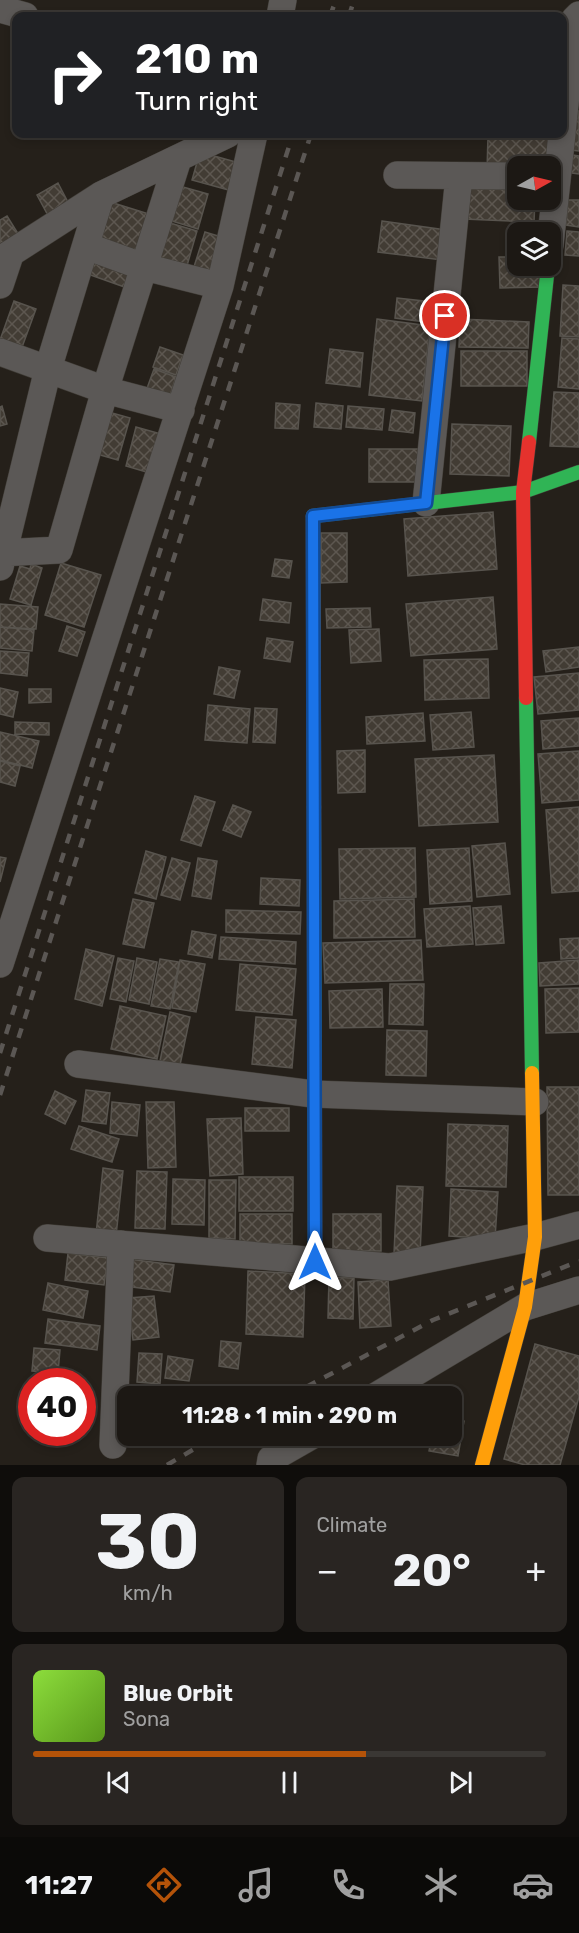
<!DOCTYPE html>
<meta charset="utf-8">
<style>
:root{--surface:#1c1814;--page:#292522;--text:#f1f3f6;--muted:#a0a0a0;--line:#3a3734;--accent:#b45309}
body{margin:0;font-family:Rubik,sans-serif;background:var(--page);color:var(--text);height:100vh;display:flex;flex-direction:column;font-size:22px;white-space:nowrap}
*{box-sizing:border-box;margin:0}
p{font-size:20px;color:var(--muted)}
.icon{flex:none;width:33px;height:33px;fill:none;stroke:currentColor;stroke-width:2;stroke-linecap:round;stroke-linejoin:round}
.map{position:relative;height:1465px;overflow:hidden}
.sheet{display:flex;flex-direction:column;gap:12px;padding:12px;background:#0f0d0b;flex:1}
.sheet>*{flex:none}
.banner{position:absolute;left:12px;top:12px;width:555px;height:126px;border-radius:12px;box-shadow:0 3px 9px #0003,0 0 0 2px var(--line);background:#202124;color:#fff;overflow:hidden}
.needle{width:39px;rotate:82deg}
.tools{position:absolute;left:507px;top:156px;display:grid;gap:12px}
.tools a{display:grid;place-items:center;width:54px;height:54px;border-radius:12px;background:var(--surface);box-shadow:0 3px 9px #0003,0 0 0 2px var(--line);font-size:30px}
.speed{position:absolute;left:18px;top:1368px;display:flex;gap:12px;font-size:30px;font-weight:700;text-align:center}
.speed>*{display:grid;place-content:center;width:78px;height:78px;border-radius:50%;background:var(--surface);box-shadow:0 3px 9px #0003,0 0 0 2px var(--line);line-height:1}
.speed .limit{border:9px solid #d22;background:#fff;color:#111}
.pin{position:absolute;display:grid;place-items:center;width:51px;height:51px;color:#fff;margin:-26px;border:3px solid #fff;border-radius:50%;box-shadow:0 2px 6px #0007}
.me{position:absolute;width:66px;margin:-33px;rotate:0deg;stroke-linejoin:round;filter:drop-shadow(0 0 4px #0008)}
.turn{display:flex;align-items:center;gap:21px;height:126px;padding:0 24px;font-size:27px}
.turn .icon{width:78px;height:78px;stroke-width:2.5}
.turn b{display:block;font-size:42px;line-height:51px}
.big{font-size:45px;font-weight:700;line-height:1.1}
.sheet .widget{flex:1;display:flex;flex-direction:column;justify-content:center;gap:9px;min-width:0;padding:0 21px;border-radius:12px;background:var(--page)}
.sheet .dial{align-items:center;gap:0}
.dial b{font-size:78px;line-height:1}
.song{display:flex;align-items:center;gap:18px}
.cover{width:72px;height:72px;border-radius:9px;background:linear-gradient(135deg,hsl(90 70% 55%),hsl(90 70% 35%))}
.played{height:6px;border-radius:3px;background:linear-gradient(90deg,var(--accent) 65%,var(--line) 65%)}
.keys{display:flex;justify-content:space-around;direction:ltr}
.heat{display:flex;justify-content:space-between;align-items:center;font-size:33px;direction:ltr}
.sheet .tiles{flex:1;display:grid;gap:12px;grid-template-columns:1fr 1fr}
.widget:last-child{grid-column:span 2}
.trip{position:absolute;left:117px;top:1386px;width:345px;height:60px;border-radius:12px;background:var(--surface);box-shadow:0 3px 9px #0003,0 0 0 2px var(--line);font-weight:700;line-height:60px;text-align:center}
.dock{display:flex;height:96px;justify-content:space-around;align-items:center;background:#0b0a08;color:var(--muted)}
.dock .icon{width:42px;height:42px}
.dock .selected{color:var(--accent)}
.dock b{font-size:27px;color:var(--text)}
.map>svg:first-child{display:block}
</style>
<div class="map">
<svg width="579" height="1465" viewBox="0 0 579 1465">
<defs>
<pattern id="building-cross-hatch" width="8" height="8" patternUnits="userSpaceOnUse" patternTransform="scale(1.5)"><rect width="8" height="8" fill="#423c34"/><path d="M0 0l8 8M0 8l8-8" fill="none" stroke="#5d5750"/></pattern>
</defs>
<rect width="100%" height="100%" fill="#25201a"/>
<!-- building -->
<path fill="url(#building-cross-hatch)" stroke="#58544e" stroke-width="1.5" d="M574,110L579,111V151L571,150Z
M488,135L553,136L550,166H518L487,171Z
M200,152L243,164L236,192L192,180Z
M567,154L579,156V174L565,172Z
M58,183L72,210L51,221L37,195Z
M183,187L208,194L198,229L172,221Z
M465,188L518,190V200H535L534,222L464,219Z
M568,200H579V227L566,225Z
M107,201L152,215L139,256L95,242Z
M7,216L22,240L0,246V220Z
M382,221L446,230L442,260L378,252Z
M170,223L197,231L186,269L159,260Z
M567,231L579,232V256L565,255Z
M205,232L228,239L215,281L192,273Z
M92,254L136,270L130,289L85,273Z
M499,257H518V266H540L541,287L500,288Z
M563,285L579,286V337L560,336Z
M397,298L442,303L440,324L395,318Z
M14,301L36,309L21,350L0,340Z
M377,319L430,326L422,401L369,395Z
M460,319L529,322L528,348L459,347Z
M562,338L579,339V389L558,387Z
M160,347L183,355L176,375L153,367Z
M330,349L363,353L360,387L326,383Z
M461,351H527V386H461Z
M154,369L176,377L169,399L146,391Z
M554,392L579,393V447L550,446Z
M276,403L300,405L298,429L275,428Z
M316,403L343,406L341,429L314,427Z
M2,406L7,424L0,426V407Z
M348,406L384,409L382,430L346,427Z
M392,410L415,413L413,433L389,430Z
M105,411L130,418L118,460L93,453Z
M452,424L511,426L509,476L450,474Z
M136,427L161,434L150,473L126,466Z
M369,449H420V482H369Z
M493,512L497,569L408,576L404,519Z
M321,533H347V582L321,583Z
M275,559L292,561L289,578L272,576Z
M61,563L101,575L84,627L45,615Z
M31,564L42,568L31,605L10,599L20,566L30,569Z
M493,597L497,649L411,656L406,604Z
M263,599L291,603L289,623L260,620Z
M0,604L38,607L36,629L0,627Z
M370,608L371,627L327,628L326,609Z
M67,626L85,632L77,656L59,651Z
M0,627L34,630L32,651L0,648Z
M379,629L381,661L351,663L349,630Z
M267,638L293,642L290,662L264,658Z
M579,647V667L546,672L543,651Z
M0,651L29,653L27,676L0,673Z
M488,659L489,698L425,700L424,660Z
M219,667L240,671L234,698L214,694Z
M579,673V710L538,714L534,677Z
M0,688L18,692L13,717L0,714Z
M29,689H51V702L29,703Z
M208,705L250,709L247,743L205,740Z
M255,708L277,709L275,743L253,742Z
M471,712L474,747L433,750L430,715Z
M423,713L425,741L367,744L366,717Z
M579,718V746L543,749L541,721Z
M15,722L49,723V735L15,734Z
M0,732L39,741L32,768L0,760Z
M365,750V792L338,793L337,751Z
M579,751V800L542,803L538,754Z
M494,755L498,822L419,826L415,759Z
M0,761L20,766L15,786L0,782Z
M195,796L215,802L201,846L181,840Z
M233,805L251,812L241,837L223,830Z
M579,807V891L552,893L546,810Z
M505,843L510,894L477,897L472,846Z
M415,848L416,897L340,899L339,849Z
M469,848L472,901L430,904L427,850Z
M146,851L166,857L156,899L135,893Z
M0,857L6,858L0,882Z
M172,858L190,863L180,900L161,895Z
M198,858L217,861L211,899L192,896Z
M261,878L300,880L299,906L260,904Z
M133,899L154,903L144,948L123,944Z
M414,899L415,937L334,938V901Z
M470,906L473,944L427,947L424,909Z
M501,906L504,943L476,945L473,908Z
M226,910L301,912L300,934L226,932Z
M192,931L216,935L212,958L188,954Z
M221,937L296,942L295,964L219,959Z
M579,938V958L561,959L560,939Z
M421,940L423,980L325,983L323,943Z
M86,949L114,956L102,1006L75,999Z
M118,958L134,961L126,1002L110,999Z
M137,958L157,962L149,1004L129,1000Z
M160,959L179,962L170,1009L151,1006Z
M180,960L205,964L196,1012L172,1008Z
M579,960V984L540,986L539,963Z
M240,964L296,969L292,1015L236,1010Z
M390,984H424L423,1025L389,1024Z
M579,988V1032L546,1033L545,989Z
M382,989L383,1027L330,1028L329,991Z
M120,1006L166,1016L157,1059L111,1049Z
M170,1012L190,1017L180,1065L160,1061Z
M256,1017L296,1020L292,1068L252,1064Z
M387,1030L427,1031L426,1076L386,1075Z
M547,1087H579V1195H548Z
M86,1090L110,1093L106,1124L82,1121Z
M55,1091L76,1101L65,1124L45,1114Z
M112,1102L140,1105L137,1136L110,1133Z
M146,1102H174L176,1167L148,1168Z
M245,1108H289V1131H245Z
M241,1118L243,1174L210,1176L207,1119Z
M448,1124L508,1126L506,1187L446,1186Z
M79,1126L119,1139L112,1162L71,1149Z
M103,1168L123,1171L116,1236L96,1234Z
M137,1171L167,1172L165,1229L135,1228Z
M239,1177H293V1211H239Z
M173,1179L205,1180L204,1225L172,1224Z
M209,1180H236L235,1239L209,1238Z
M397,1186L423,1187L420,1255L394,1254Z
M451,1189L498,1192L495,1239L449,1236Z
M240,1214H292V1244L240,1243Z
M333,1214H381V1251H333Z
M68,1253L108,1258L104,1285L65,1280Z
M129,1259L174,1265L170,1292L125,1286Z
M248,1271L305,1274L303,1337L246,1334Z
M329,1277L354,1278L353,1319L328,1318Z
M388,1280L391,1326L360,1328L358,1282Z
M48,1283L88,1291L83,1318L43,1310Z
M154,1296L159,1337L133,1340L128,1298Z
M48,1319L100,1326L97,1350L45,1343Z
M221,1341L241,1343L238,1369L219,1366Z
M535,1344L579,1356V1397L560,1465H525L504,1459Z
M34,1348L60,1350L58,1373L32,1371Z
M139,1353L162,1354L160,1384L137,1382Z
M168,1356L193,1360L189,1381L165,1378Z
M452,1419L464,1421L458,1456L429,1451L432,1436H452Z"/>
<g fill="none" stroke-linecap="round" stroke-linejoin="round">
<!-- street casing -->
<g stroke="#413d37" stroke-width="28">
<path id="street" d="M0,9L25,16
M280,16L283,0
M562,133L574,20L579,15
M397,175L518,176
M550,245L562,134
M86,246L144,267L220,286
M0,260L101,195L228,134
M0,285L10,255
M0,352L105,390L181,410
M426,503L459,176
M0,553L59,550L105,390L178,159
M0,567L48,369L101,195
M0,964L220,286L254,134
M78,1064L313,1094L535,1102
M47,1238L390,1267L535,1237L579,1225
M376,1396L525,1307L579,1290
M113,1445L121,1244
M270,1465L271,1459L311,1436"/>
</g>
<!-- fast casing -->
<g stroke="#413d37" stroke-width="15">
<path id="fast" d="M529,442L548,266
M313,516L523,492L579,472
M526,698L532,1073
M314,807L315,1262"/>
</g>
<!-- slow casing -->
<g stroke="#413d37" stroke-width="15">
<path id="slow" d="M313,516L314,807
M482,1465L525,1307L535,1237L532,1073"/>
</g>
<!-- jam casing -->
<g stroke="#413d37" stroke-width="15">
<path id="jam" d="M526,698L523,492L529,442"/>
</g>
<!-- street -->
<use href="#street" stroke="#5b5856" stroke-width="27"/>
<!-- fast -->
<use href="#fast" stroke="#30b455" stroke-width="14"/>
<!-- slow -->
<use href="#slow" stroke="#ff9f0a" stroke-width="14"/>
<!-- jam -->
<use href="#jam" stroke="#e5322d" stroke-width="14"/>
<!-- rail -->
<path stroke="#5b5754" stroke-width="4.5" stroke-dasharray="10 10" stroke-linecap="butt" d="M330,16L336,0
M349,16L354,0
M0,1053L293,134
M0,1095L311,134
M289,1396L433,1320L579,1261
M167,1465L216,1436"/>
</g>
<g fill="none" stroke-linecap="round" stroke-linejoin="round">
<!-- route casing -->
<g stroke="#114b97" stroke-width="15">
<path id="route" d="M315,1262L313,516L426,503L445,316"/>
</g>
<!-- route -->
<use href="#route" stroke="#1a73e8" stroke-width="10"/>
</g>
</svg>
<div class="tools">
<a><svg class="needle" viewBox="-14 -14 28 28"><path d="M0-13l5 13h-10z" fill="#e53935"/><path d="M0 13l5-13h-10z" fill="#a0a0a0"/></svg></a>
<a><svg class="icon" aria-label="layers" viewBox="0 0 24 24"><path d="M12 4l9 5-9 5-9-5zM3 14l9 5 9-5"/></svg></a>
</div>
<div class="speed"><div class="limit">40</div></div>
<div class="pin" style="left:445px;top:316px;background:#d93025"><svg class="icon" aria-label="arrive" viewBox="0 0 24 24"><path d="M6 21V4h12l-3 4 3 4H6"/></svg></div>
<svg class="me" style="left:315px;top:1262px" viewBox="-20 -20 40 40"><path d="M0-17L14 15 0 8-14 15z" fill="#1a73e8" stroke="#fff" stroke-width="4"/></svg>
<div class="trip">11:28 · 1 min · 290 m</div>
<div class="banner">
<div class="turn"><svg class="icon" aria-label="right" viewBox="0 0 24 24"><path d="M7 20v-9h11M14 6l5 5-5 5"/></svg><div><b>210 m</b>Turn right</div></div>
</div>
</div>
<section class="sheet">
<div class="tiles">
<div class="widget dial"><b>30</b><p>km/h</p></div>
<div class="widget"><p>Climate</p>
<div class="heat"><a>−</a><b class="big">20°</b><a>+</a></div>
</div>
<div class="widget">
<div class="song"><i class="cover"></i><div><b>Blue Orbit</b><p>Sona</p></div></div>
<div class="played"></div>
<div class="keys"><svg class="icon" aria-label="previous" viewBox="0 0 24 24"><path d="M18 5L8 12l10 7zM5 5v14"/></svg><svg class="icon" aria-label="pause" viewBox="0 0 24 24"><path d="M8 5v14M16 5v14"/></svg><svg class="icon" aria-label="next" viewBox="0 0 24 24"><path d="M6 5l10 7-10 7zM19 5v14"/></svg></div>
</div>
</div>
</section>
<nav class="dock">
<b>11:27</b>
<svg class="icon selected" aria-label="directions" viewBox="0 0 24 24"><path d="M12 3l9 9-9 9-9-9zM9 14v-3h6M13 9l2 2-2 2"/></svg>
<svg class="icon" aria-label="music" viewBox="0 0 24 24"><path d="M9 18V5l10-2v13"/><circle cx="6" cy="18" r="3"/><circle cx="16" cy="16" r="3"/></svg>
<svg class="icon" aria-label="phone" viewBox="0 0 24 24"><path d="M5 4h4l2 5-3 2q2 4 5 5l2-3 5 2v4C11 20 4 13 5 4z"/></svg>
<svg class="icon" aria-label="climate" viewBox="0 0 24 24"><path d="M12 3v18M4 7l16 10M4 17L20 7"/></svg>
<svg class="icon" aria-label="car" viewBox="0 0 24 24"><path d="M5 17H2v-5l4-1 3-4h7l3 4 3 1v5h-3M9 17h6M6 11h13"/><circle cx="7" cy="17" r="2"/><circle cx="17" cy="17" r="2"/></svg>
</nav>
